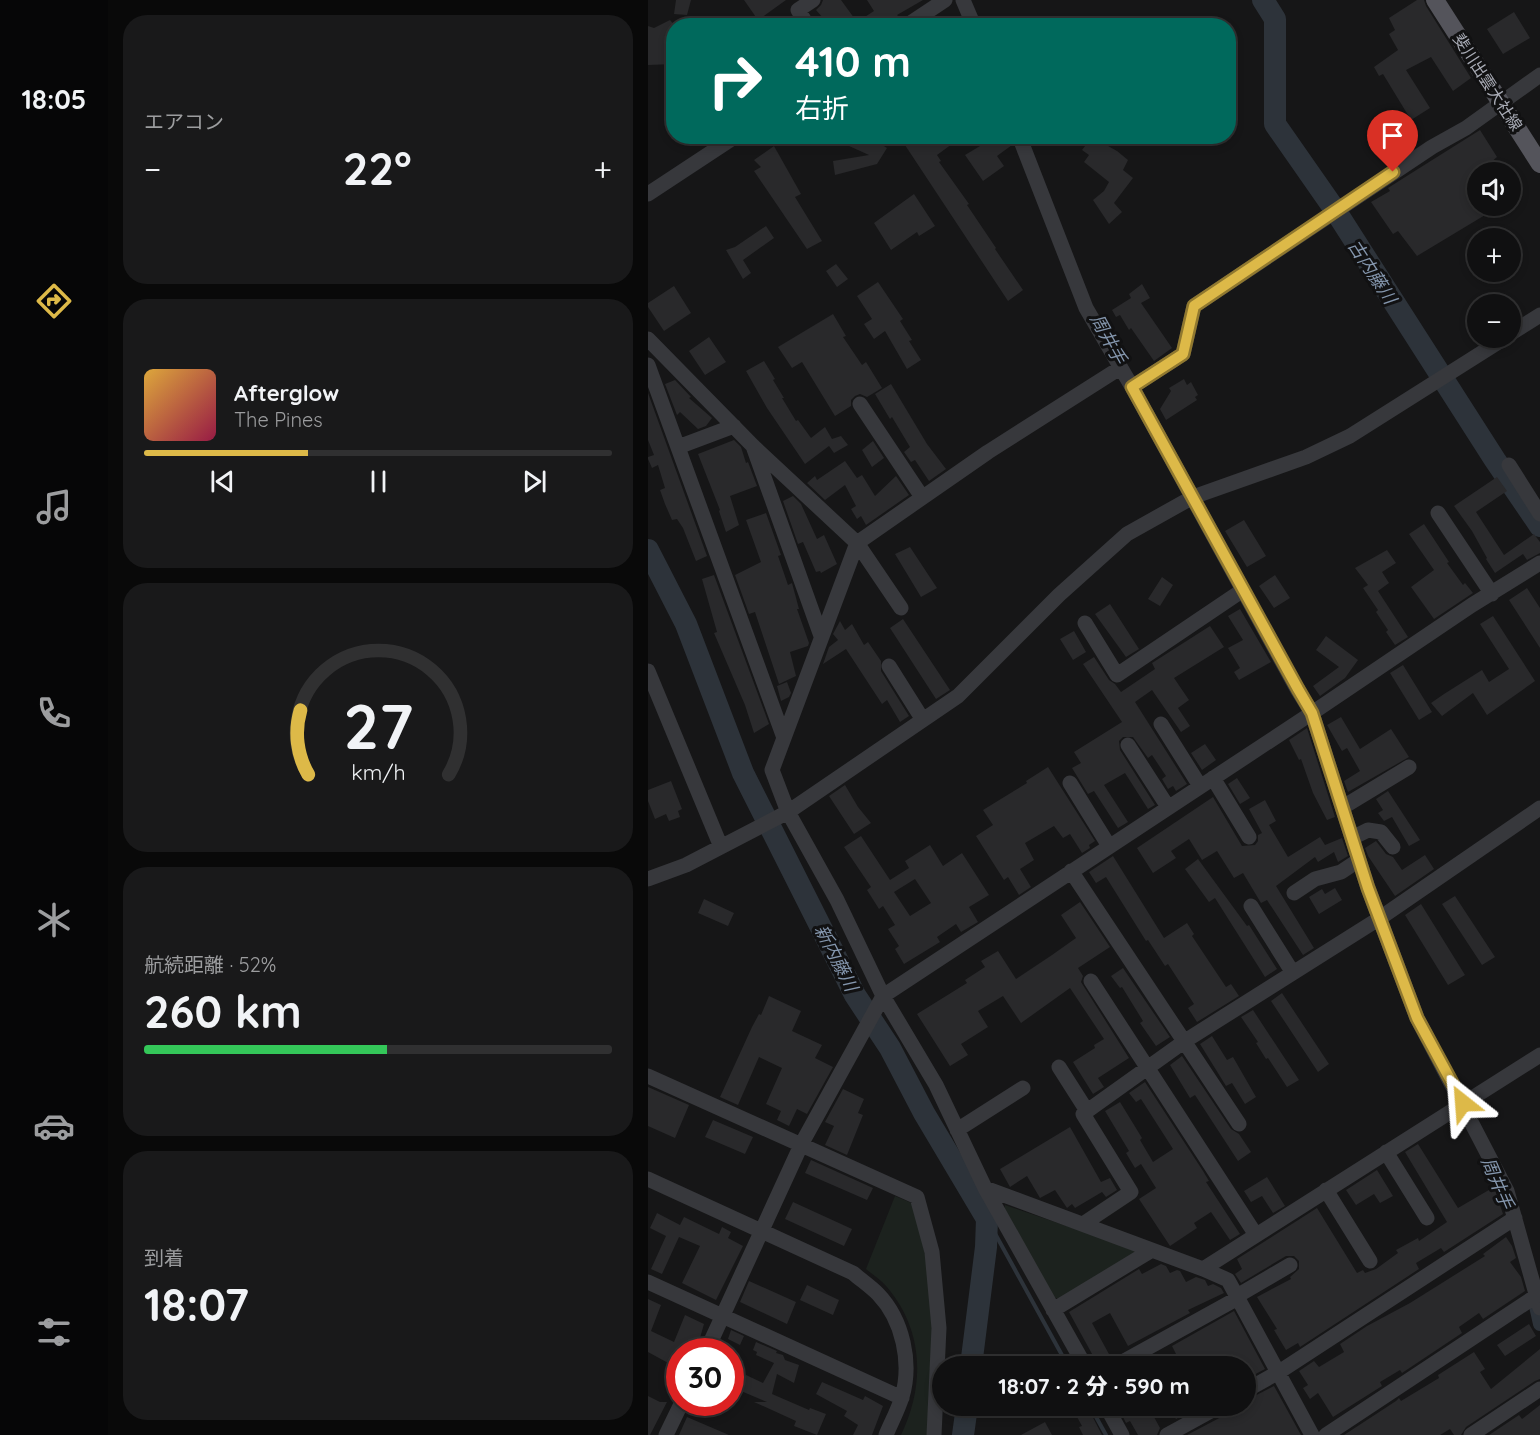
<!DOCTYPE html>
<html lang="ja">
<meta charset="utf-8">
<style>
:root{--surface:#101011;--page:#19191a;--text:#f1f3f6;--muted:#9c9d9f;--line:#303031;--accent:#ddb948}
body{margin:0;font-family:Quicksand,"Noto Sans JP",sans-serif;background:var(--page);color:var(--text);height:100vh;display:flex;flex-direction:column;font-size:22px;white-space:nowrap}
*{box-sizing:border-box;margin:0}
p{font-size:20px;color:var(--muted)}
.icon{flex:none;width:33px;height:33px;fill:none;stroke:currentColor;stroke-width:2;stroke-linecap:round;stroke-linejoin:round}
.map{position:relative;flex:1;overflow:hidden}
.details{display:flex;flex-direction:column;gap:15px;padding:15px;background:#090909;width:540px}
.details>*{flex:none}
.hud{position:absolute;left:18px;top:18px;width:570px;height:126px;border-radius:24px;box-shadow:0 3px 9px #0003,0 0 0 2px var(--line);background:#00695c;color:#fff;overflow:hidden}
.tools{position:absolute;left:819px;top:162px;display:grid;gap:12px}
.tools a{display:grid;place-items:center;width:54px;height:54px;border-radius:50%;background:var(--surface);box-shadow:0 3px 9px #0003,0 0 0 2px var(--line);font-size:30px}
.speed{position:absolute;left:18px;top:1338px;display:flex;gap:12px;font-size:30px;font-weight:700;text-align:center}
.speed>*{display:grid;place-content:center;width:78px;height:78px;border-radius:50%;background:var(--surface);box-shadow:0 3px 9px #0003,0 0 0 2px var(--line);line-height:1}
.speed .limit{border:9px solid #d22;background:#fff;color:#111}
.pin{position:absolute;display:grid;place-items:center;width:51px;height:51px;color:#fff;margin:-62px -26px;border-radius:50% 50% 50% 0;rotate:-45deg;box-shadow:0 0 6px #0007}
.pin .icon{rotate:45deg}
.me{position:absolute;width:66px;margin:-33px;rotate:332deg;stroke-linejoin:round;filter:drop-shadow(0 0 4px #0008)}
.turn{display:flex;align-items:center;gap:21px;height:126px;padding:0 30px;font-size:27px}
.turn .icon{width:78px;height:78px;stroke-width:2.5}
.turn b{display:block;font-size:42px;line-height:51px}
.big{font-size:45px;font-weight:800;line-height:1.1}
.details .widget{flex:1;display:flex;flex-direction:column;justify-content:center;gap:9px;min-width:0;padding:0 21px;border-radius:24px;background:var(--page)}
.details .dial{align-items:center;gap:0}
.dial svg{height:156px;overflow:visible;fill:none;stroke:var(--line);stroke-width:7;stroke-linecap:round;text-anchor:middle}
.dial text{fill:var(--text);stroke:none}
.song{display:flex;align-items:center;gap:18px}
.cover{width:72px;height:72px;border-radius:9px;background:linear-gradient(135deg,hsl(40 70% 55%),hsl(340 70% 35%))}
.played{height:6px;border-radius:3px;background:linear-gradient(90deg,var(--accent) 35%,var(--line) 35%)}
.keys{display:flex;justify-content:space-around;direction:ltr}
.heat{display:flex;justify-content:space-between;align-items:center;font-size:33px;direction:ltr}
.charge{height:9px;border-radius:4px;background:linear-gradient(90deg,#34c759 52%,var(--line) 0)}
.trip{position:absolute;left:284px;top:1356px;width:324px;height:60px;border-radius:30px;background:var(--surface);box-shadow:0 3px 9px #0003,0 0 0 2px var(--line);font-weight:800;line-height:60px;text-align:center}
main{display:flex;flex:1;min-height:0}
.dock{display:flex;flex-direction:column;width:108px;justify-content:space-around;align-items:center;background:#060607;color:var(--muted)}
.dock .icon{width:42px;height:42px}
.dock .active{color:var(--accent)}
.dock b{font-size:27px;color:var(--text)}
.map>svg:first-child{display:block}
</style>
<main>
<nav class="dock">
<b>18:05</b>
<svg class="icon active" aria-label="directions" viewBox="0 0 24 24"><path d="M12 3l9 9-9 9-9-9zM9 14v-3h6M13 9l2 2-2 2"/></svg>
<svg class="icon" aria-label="music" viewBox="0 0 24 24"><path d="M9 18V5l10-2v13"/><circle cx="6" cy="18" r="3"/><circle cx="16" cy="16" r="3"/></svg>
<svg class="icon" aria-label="phone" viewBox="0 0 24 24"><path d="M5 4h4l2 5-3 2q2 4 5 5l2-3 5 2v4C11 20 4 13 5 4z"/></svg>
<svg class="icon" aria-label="climate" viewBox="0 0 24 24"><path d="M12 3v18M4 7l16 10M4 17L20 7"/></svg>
<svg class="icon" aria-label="car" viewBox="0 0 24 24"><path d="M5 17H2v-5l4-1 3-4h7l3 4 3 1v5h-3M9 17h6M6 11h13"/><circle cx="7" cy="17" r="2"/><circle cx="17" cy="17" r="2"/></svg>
<svg class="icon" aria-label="filters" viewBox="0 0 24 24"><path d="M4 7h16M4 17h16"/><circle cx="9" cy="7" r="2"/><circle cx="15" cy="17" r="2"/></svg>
</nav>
<section class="details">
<div class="widget"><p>エアコン</p>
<div class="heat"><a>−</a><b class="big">22°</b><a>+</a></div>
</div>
<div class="widget">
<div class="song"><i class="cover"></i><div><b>Afterglow</b><p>The Pines</p></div></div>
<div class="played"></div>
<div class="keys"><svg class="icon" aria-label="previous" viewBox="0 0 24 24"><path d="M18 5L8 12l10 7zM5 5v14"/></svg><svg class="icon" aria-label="pause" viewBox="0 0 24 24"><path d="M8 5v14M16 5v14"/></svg><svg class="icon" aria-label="next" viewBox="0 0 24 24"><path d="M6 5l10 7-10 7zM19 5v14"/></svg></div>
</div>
<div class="widget dial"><svg viewBox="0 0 100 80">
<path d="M14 69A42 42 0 1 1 86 69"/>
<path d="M14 69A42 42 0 0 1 10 36" stroke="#ddb948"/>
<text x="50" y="56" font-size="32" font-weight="700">27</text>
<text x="50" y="72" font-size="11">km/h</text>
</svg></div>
<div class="widget"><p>航続距離 · 52%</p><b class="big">260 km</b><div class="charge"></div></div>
<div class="widget"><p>到着</p><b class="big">18:07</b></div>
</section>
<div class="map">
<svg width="892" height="1435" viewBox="0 0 892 1435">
<rect width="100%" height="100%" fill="#161617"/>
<!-- green -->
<path fill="#1c221e" d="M247,1196L266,1204L286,1295L282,1435H253C277,1385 276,1331 239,1287C233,1280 225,1275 218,1269Z
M357,1205L492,1251L411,1299L404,1297L356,1212Z"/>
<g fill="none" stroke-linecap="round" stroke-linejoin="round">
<!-- stream -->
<path stroke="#2d333a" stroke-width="4" d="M339,1219L420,1366
M442,1406L458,1435"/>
<!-- canal -->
<path stroke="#2d333a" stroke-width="14" d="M886,1297L892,1324"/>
<!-- river -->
<path stroke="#2d333a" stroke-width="22" d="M615,0L627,19V124L687,210L847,460L892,526
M0,550L38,624L95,773L207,995L242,1048L276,1113L339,1219L338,1247L323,1366
M315,1435L319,1406"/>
</g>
<!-- building -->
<path fill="#29292b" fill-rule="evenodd" d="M28,0H43L39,15L26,14Z
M96,0H138L110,20Z
M175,0H193L209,22L226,11L219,0H275L249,15L251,17L238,26H182L168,10L173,5Z
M769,0H776L778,6L823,78L805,91L783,57L758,70L782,108L763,120L735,74L731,76L726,67L750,50L741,34L747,30L741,18Z
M866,12L882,38L855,54L839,29Z
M22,20L26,25V37L18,43L26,56V64L0,65V26L6,28Z
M832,130L849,157L842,163L848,172H830V206H852L769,256L750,231L745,234L723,202L742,191L740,188L762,174Z
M179,136H220L239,148L229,164L187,175L185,161L221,155Z
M251,136H315L289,155L293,161L291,162L321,204L319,205L348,248L347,249L375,290L360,301Z
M339,136H362L364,145L349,156L356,166L335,181L317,155L342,140Z
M444,137L469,151L480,160L475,170L485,178L466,203L474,212L461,224L445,200L456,191L461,182L436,162L441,155L434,150Z
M126,146L153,194L147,197L174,241L159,249L106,171L113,167L106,160Z
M266,194L287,226L271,236L269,232L243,250L226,223Z
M118,226L126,238L95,260L103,273L95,279L78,250L87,247Z
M188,264L200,279L189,287L178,271Z
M230,282L255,319L252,321L264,340L261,341L273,360L259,369L237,331L226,339L216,324L224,319L209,296Z
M494,284L502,298L493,303L524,348L506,361L483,328L481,330L472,315L468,317L464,310L483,298L481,294Z
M26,286L43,313L16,331L0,307V303Z
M185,314L198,336L195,337L214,365L218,362L234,388L219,397L212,394L207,396L203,400V406L187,416L154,362L144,368L130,347Z
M61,337L78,362L57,375L41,351Z
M116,361L127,379L125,380L136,398H134L148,421L150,420L163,438L177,427L184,439L193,436L200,445L186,453L181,446L157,464L119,408L98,371Z
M536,379L539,385L543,382L550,395L547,397L549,400L518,420L512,409L523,391L521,388Z
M27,380L43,397L41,398L64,418L58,426L50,429L32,412L29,415L17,384Z
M243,384L279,444L298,469L281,481L267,460L263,462L256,452L262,447L244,417L242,419L227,394Z
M0,393L59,556L48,561L35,528L29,519L24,520L17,504L12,490L17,488L10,465L4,468L0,459V457L6,455L0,440Z
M86,440L93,447L98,463L100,462L109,486L82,496L91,525L78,532L71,511L72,510L50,454Z
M225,441L236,458L224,467L214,450Z
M197,461L209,478L214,475L227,496L248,476L261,495L218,525L213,516L209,519L203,509L208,506L197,485L177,500L159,483L167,476L169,480Z
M849,477L859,491L828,512L856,555L886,534L892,542V553L879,560L875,554L847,573L838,559L839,558L824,531L806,506Z
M145,496L153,504L169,539L176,535L189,564L173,573L172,571L168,572L155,542L150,544L135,501Z
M118,513L133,555L130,556L140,585L144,583L151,609H149L161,643L160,646L142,652L148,676L131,684L107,612L101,614L87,575L113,562L98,520Z
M596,520L618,556L599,567L577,531Z
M776,524L801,562L799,563L815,585L817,583L825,593L786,619L763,587L786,570L761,534Z
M262,547L289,588L273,597L247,554Z
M739,550L748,563L734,572L741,583L730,591L760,637L747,645L738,632L740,630L728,612L730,610L715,588L720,585L707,568Z
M66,575L121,724L106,733L97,705L66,633L69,632L54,579Z
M627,575L642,598L626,608L611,586Z
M514,577L525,585L512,606L500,599Z
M879,588L892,608V648L861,600Z
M462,604L491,649L478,657L447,614Z
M592,609L623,662L591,680L586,672L592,668L580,648L595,640L580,616Z
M845,616L887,681L839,715L825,693L794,716L783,703L796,694L834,670L841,682L861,669L832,624Z
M255,619L302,690L288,699L242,628Z
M192,621L197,630L204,624L216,645L220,642L233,661V671L261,716L252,722L239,700L234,704L198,649L175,664L181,647L190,640L185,634Z
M562,626L576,647L526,678L541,700L530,708L542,726L533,732L504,690L487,702L539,784L528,791L525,786L520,789L514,779L518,776L504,755L500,758L485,737H475L471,741L472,750L507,805L500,809L477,773L456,785L480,822L470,828L446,791L440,794L424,768L433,763L426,752L474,722L435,664L446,657L461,680L467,684L473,692L507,669L504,663Z
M426,631L438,652L425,660L412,639Z
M678,636L710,660L697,678L672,696L665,686L691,667L668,650Z
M755,665L784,712L771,720L742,673Z
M139,682L143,693L141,697L133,701L129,686Z
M693,717L712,749L743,729L761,757L700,792L696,781L712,771L699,748L694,751L679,725Z
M659,728L687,817L679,820L665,793L653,759L651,760L641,740Z
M557,744L568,760L554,770L543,753Z
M400,767L447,841L441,845L442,848L434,853L422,834L415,838L406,826L377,843L386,860L372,869L383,887L371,895L360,877L356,880L328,836L345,825L335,810L379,783L378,781Z
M589,778L602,798L592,804L580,784Z
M23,781L34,809L30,811L32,817L21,821L18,814L7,819L0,801V790Z
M197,785L210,807L223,823L206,834L181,796Z
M740,791L772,840L761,846L744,817L736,821L730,813L735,810L728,799Z
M565,797L594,846L607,845L610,841V835L614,833L601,809L617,800L628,821L621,825L640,857L672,837L677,845L694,838L700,856L690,862L686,852L670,862L667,857L628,886L666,948L655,955L619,900L613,903L595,873L586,878L569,851L554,860L541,839L523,851L528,858L505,873L489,848Z
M213,836L242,880L261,868L257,861L282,845L295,866L314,853L341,895L321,907L330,922L313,932L308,924L289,937L292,942L256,964L247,949L251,946L240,929L247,925L235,906L231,909L219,890L223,887L196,847ZM267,879L283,903L262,916L246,892Z
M728,841L738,854L745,857L754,870L777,855L786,869L747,896L720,856L717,848Z
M465,856L516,938L539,923L546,934L544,936L578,987L583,984L591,996L549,1022L540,1008L546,1004L520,964L517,966L500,940L498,941L458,877L448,883L441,872Z
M550,859L599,926L601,925L629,969L617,977L567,898L561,902L537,869Z
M687,888L694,900L671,914L661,897L674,889L677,894Z
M807,896L847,957L834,965L794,904Z
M56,899L86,913L80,926L50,913Z
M432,902L462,947L430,968L435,976L433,982L481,1058L450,1078L456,1087L445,1094L425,1062L447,1048L446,1045L456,1039L422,988L373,1023L355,996L330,1011L340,1027L313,1044L320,1055L302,1066L269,1014L319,983L317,980L337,967L333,961L350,951L368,979L404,955L428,938L413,915Z
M773,904L817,975L800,985L757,915Z
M475,968L522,1037L508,1046L492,1023L495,1021L474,987L472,988L463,976Z
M634,993L681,1064L670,1072L623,1001Z
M121,996L153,1011L144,1031L174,1045L167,1058L185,1067L159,1114L149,1109L141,1126L129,1120L133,1111L118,1104L134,1068L111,1057L90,1105L72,1097L104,1027L111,1014L113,1015Z
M605,1010L651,1080L639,1087L620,1058L618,1059L608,1043L610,1042L593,1017Z
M564,1036L579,1060L585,1057L608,1097L597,1104L584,1083L578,1086L552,1044Z
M534,1056L583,1129L591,1134L603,1152L590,1161L547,1095L542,1098L522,1065Z
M497,1082L555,1171L561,1181L558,1182L592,1234L582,1240L563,1212L546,1223L549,1228L522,1246L491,1199L508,1188L493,1164L487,1168L478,1153L481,1151L457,1111L472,1102L494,1138L492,1140L505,1162L525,1149L493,1099L488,1102L481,1093Z
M0,1087L41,1105L27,1138L0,1126Z
M195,1089L216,1099L210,1113L215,1115L199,1155L177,1145L186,1126L177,1122Z
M65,1120L105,1137L97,1154L57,1137Z
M422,1127L453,1182L462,1178L469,1190L458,1197L454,1192L427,1208L424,1204L419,1208L407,1190L392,1198L379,1176L362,1187L352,1169Z
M770,1144L810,1208L846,1187L855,1214L796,1252L793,1248L768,1263L771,1269L652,1347L650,1343L638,1350L626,1330L629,1329L609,1297L643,1279L642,1277L651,1269V1261L646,1256H638L593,1283L587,1274L594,1269L589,1259L669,1208L709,1273L715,1270L717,1273L728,1269L750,1253L748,1250L770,1238L771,1241L799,1222L757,1152Z
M163,1160L225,1188L219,1200L157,1173Z
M729,1170L745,1196L732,1203L726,1194L708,1205L698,1190Z
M619,1177L637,1206L625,1213L614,1196L603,1202L596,1191Z
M145,1202L204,1229L196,1246L137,1219Z
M9,1213L32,1225L36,1217L71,1234L74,1227L83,1232L80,1238L95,1246L68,1300L34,1283L52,1246L31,1237L14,1274L3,1269L18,1236L2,1228Z
M858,1237L864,1246L868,1258L862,1262L873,1277L877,1291L835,1319L831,1313L811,1327L814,1333L754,1373L752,1370L732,1382L734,1386L685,1417L670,1393L662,1399L655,1388L660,1385L651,1371L666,1361L671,1367L696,1352L692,1344L719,1326L762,1303L837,1256L835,1254Z
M513,1264L518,1266L522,1273L529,1270L532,1271L538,1282L548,1277L557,1280L560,1286L565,1284L573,1288L576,1293L540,1310L542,1313L480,1346L462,1313L444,1323L462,1356L449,1363L421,1312L491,1269L494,1274Z
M101,1281L148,1302L139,1324L92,1302Z
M159,1285L191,1300L185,1315L152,1300Z
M0,1299L13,1305L3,1331L26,1342L37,1315L56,1324L48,1352H32V1376L20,1370L22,1364L0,1352Z
M586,1311L617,1369L600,1378L597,1373V1366H534L524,1346Z
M881,1324L888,1336L857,1356L849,1345Z
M83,1330L96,1336L92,1345L80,1339Z
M108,1342L129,1351L128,1353L135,1355L137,1360L151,1365L146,1383L129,1374L124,1394L161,1410L162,1408L178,1414L169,1435L146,1426L148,1421L106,1402H119L93,1391L98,1375L115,1383L126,1363L108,1355L109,1352L105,1350Z
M892,1349V1379L887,1381L818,1427L813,1435H806L802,1429L792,1435H696L748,1401L751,1398L753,1401L791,1378L790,1375L826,1352L837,1369L832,1372L843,1389Z
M509,1354L515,1366H486Z
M174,1382L215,1400L217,1396L235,1406L224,1435H205L210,1425L196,1416L199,1411L168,1394Z
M626,1386L653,1435H539L577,1415L582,1406H597V1401Z
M0,1396L12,1402H19L2,1435H0Z
M892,1405V1435H841L871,1415L874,1419Z
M423,1406H439L454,1435H435L431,1427L434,1426Z
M485,1406H500L512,1428L509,1435H490L482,1421L478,1423L473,1413Z
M521,1406H533L537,1414L528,1419Z
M39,1417L81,1435H31Z
M397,1422L404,1435H373Z"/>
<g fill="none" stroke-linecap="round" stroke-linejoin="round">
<!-- minor -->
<path stroke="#37383c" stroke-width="15" d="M315,0L326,26
M160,26L150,10L165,0
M258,26L297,0
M371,136L438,308L484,387L535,354L546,306L784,147L818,128L892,75
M0,194L88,136
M862,334L892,315
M0,339L105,446L209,543L253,608
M0,365L136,738
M484,387L649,689L664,713L720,888L769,1018L859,1191L892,1308
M212,404L274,497
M30,447L86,426
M106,449L173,636
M861,465L892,514
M790,513L844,594
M437,623L469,675L595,590
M241,666L275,720
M0,671L73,847
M513,724L552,786
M480,745L520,807
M565,778L601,837
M422,783L461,846
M695,807L761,767
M704,838L720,830L733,832L745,847
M423,871L591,1124
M0,879L38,865L140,812L310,696L411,595L479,534L545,497L658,457L702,436L857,338
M646,893L667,879L693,872L711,860
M603,906L645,973
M443,981L608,1235
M411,1067L439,1111
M0,1076L269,1197L284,1252L291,1328L286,1435
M309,1130L375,1088
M738,1152L779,1218
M0,1179L205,1273C213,1280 222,1286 230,1294C255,1320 264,1363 254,1397C250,1410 243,1423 238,1435
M337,1188L555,1269L580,1280L664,1435
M678,1190L722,1261
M435,1224L483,1192L435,1114L537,1041L732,918L892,808
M555,1269L892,1055
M0,1282L254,1398
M589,1296L642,1265
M405,1310L504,1250
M58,1352L154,1143L235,996L664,713L824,605L892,563
M437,1366L337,1188L288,1085L235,996L189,900L140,812L124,770L209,543L340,452L472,368
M467,1366L590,1298
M597,1391L631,1372L867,1218
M458,1406L474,1435
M18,1435L34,1402
M519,1435L572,1406
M678,1435L888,1296
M823,1435L892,1389"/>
<!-- major -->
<path stroke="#54545b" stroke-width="18" d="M787,0L892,164"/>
</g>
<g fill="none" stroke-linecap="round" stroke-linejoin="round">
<!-- route casing -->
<g stroke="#90782f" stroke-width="15">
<path id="route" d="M745,172L546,306L535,354L484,387L650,689L664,713L720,888L769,1018L815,1103"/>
</g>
<!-- route -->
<use href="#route" stroke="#ddb948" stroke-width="10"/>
</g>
<g text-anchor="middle" stroke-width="6" stroke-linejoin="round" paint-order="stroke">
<!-- street labels -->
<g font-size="16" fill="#a9acb6" stroke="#111112">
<text transform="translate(840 82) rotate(57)" y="6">斐川出雲大社線</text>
</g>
<!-- water labels -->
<g font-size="18" font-style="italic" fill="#8496ad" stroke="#111112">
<text transform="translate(724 272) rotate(57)" y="6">古内藤川</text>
<text transform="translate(460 339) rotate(61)" y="6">周井手</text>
<text transform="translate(188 958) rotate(63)" y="6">新内藤川</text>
<text transform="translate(849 1183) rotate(67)" y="6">周井手</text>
</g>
</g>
</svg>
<div class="tools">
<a><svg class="icon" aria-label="sound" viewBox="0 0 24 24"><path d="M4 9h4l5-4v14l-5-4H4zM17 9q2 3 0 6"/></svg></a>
<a>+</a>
<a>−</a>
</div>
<div class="speed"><div class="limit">30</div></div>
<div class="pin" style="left:745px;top:172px;background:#d93025"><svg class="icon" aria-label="arrive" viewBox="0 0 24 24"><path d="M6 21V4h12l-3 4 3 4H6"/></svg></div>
<svg class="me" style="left:815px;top:1103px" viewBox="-20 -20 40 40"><path d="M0-17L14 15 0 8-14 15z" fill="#ddb948" stroke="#fff" stroke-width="4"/></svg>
<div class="trip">18:07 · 2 分 · 590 m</div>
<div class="hud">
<div class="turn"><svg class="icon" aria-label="right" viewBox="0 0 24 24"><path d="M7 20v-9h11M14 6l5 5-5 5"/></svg><div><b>410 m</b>右折</div></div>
</div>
</div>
</main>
